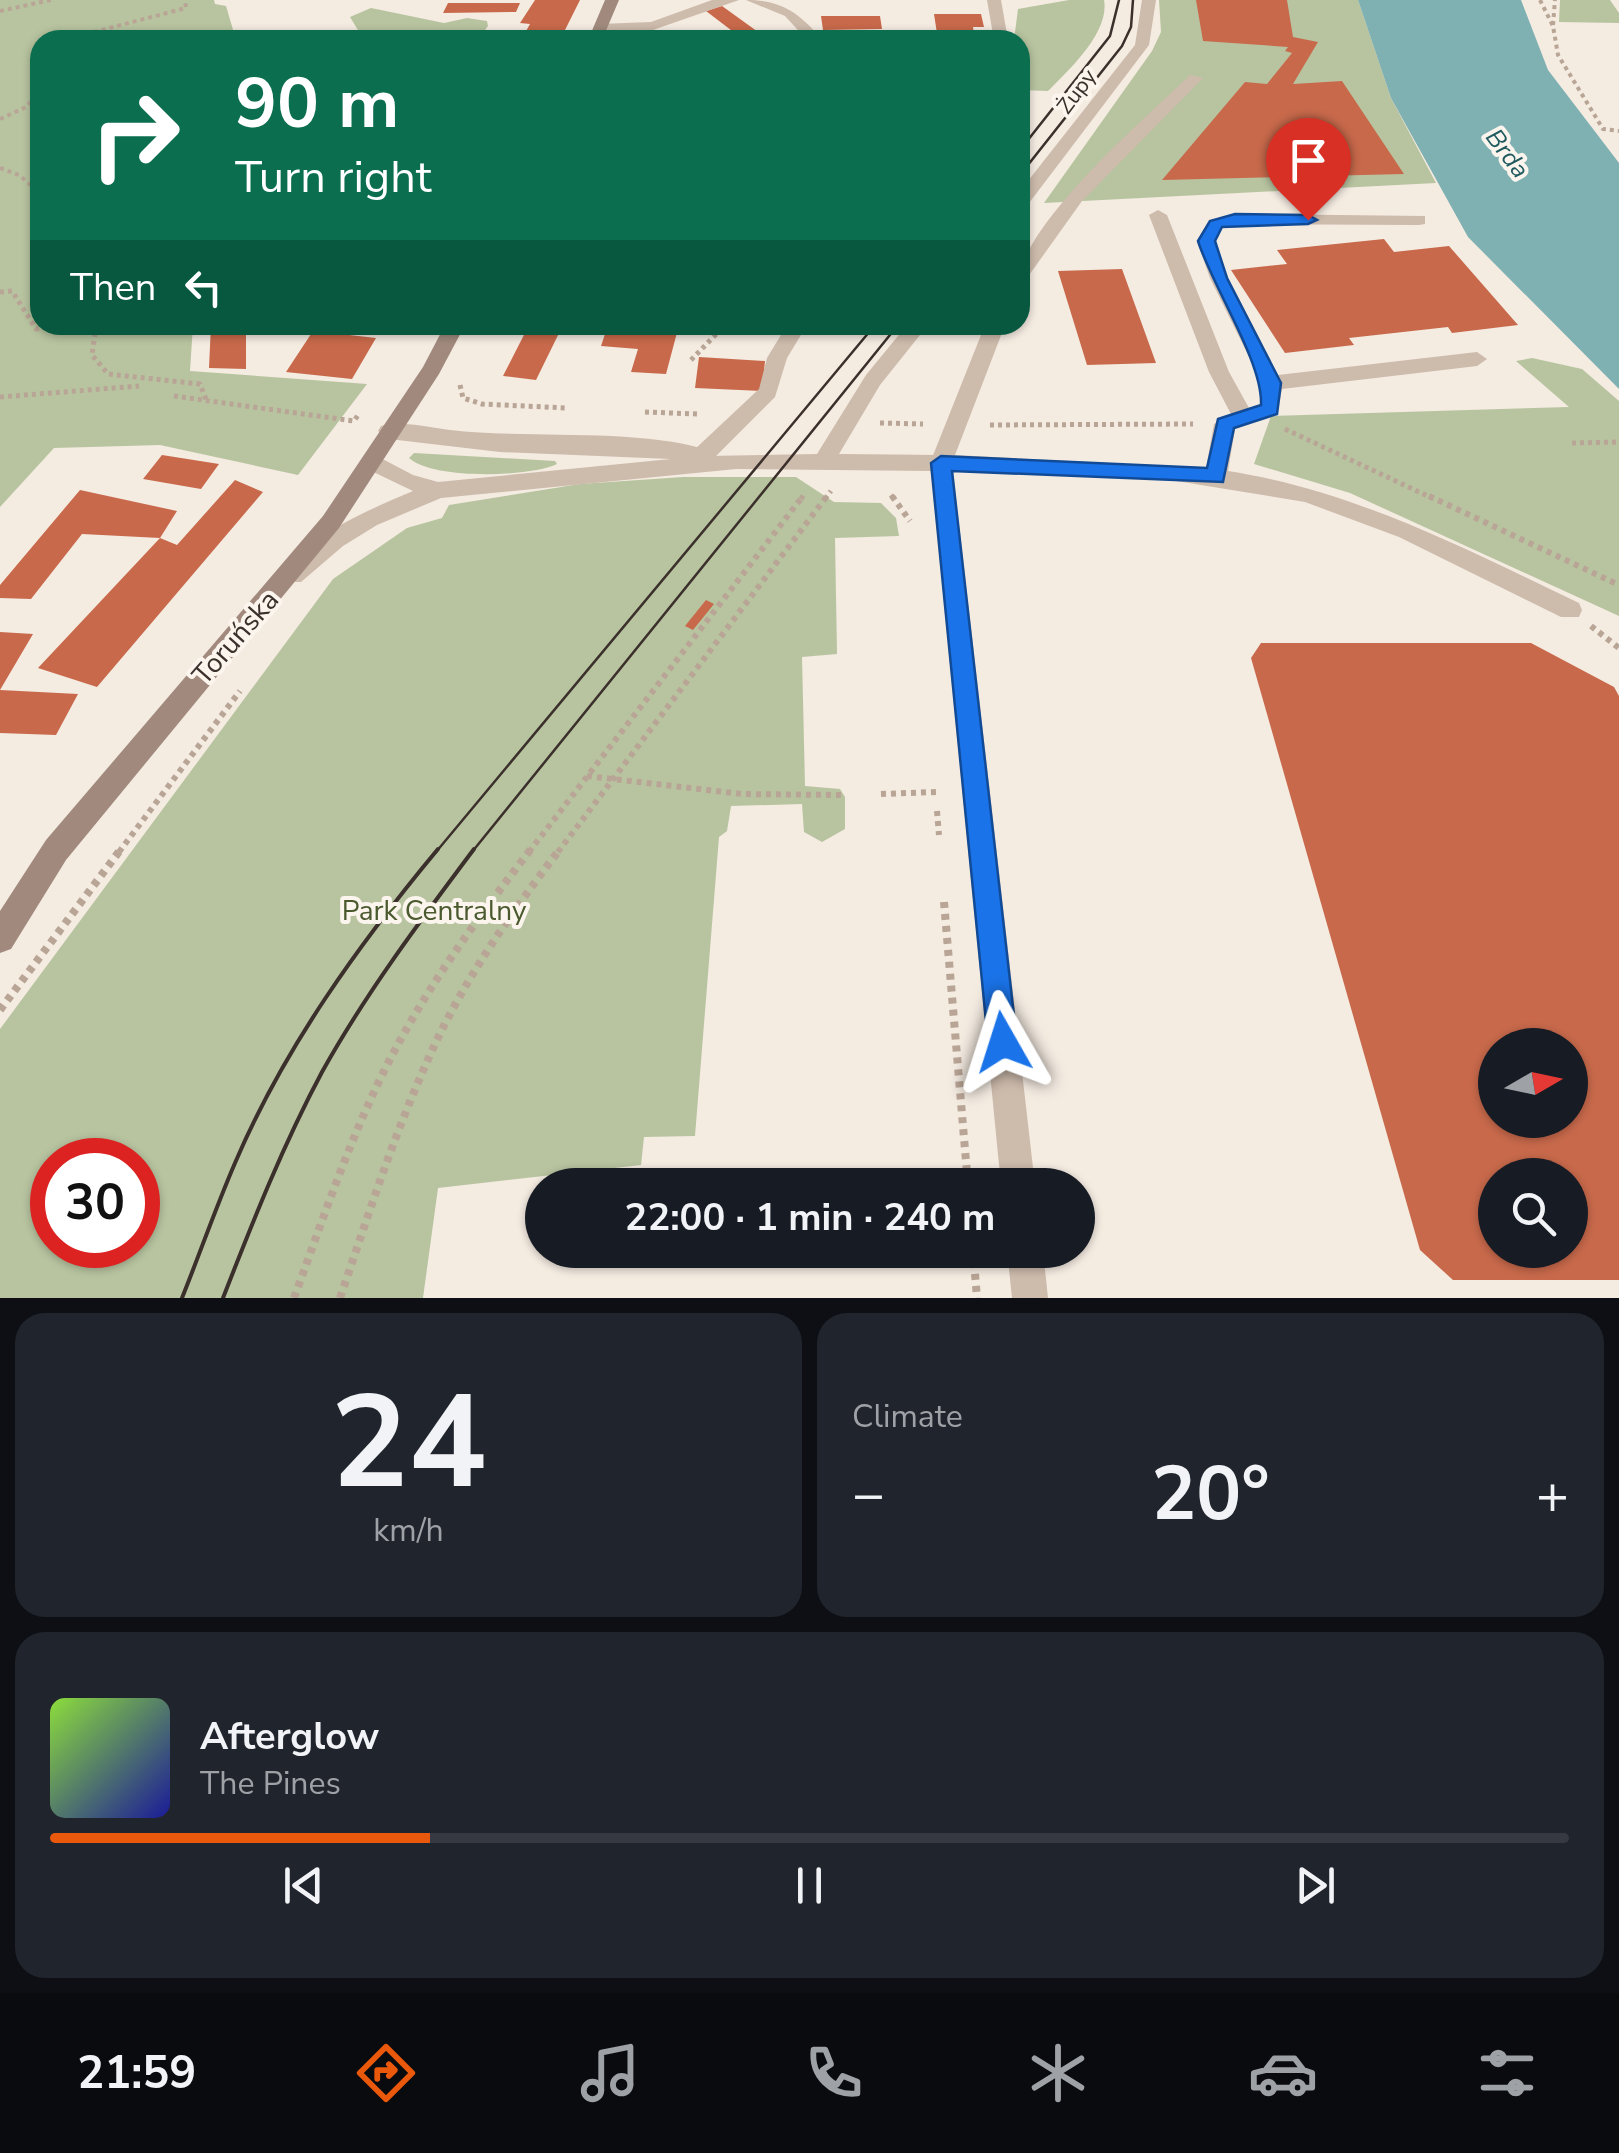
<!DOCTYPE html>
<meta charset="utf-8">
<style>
:root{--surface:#171b24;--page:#20242c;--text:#f1f3f6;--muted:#9ea1a6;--line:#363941;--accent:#ea580c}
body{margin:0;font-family:"Nunito Sans",sans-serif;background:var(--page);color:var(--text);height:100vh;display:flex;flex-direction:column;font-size:38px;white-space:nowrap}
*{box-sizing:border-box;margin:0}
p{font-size:32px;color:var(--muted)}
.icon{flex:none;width:55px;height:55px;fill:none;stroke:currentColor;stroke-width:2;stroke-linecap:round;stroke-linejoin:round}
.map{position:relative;height:1298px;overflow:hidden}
.sheet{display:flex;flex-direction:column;gap:15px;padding:15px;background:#0d0f14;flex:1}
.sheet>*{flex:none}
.hud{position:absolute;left:30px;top:30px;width:1000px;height:305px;border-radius:30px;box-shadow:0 2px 8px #0004;background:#0b6e4f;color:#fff;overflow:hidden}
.needle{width:65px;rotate:81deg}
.buttons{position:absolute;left:1478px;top:1028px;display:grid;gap:20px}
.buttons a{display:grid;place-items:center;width:110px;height:110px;border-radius:50%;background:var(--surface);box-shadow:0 2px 8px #0004;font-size:50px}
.speed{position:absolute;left:30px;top:1138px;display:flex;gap:20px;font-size:50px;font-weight:700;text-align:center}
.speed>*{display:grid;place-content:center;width:130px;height:130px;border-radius:50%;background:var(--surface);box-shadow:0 2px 8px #0004;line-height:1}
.speed .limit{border:15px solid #d22;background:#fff;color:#111}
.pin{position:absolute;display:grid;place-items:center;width:85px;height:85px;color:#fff;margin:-102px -42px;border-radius:50% 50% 50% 0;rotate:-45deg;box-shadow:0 0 10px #0007}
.pin .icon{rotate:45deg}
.me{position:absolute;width:110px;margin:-55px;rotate:354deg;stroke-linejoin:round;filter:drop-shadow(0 0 8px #0008)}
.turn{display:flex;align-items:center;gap:35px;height:210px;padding:0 40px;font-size:45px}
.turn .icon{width:130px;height:130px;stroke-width:2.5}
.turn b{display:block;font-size:70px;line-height:85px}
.then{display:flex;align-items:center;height:95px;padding:0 40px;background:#0003;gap:20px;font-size:38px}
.big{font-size:75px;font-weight:700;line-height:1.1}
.sheet .card{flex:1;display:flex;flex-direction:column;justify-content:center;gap:15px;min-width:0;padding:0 35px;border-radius:30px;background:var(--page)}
.sheet .dial{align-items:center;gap:0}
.dial b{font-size:130px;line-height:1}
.song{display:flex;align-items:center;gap:30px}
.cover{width:120px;height:120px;border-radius:15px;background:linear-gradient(135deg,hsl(90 70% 55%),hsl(240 70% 35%))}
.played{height:10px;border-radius:5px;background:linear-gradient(90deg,var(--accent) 25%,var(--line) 25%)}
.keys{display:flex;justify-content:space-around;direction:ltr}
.heat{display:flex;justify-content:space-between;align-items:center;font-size:55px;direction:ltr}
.sheet .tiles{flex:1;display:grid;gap:15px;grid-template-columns:1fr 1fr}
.card:last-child{grid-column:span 2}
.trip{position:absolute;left:525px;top:1168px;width:570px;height:100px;border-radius:50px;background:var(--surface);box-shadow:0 2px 8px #0004;font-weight:700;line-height:100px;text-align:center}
.tab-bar{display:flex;height:160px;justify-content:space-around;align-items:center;background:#090b0e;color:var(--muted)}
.tab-bar .icon{width:70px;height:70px}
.tab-bar .on{color:var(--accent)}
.tab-bar b{font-size:45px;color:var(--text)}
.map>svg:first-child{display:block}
</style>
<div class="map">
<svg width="1619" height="1298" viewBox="0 0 1619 1298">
<rect width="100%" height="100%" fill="#f4ebe1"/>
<!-- green -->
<path fill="#b8c4a0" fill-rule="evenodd" d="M0,0H214L215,4L226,6L236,40H40V325H193L190,371L367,384L298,475L160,445L54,448L0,507Z
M1069,0H1104C1110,32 1069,70 1048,91L1020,90V40H1014L1018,9Z
M1159,0H1358L1391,98L1436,183L1044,203L1152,51L1161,32Z
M1560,0H1610L1619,13V23L1559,22Z
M371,8L444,23L467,18L487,21L488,26L478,40H364L350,17Z
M1532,358L1582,369L1619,401V616L1350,493L1254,464L1271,416L1569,407L1516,361Z
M414,453L555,461L557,464C530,477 433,480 409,458Z
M683,477H796L834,502L881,503L896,518L899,536L835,538L837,654L802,657L805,786L840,789L845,797V829L822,842L804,832L802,804L731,806L727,831L719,837L695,1136L644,1137L641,1165L438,1188L423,1298H0V1029L333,579L407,528L442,518L449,505L580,484ZM52,1160H138V1245H52Z"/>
<!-- water -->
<path fill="#7fb0b2" d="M1358,0H1521L1548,70L1619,163V389L1468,237L1391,98Z"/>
<!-- building -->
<path fill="#c8694b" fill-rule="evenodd" d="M535,0H580L560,40H521L530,24L520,23Z
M1196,0H1287L1293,37L1318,42L1293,84L1342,81L1404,174L1162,180L1245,82L1267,84L1292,53L1285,51L1288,47L1203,41Z
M448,3H520L516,12L443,13Z
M722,6L765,37L744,40L706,11Z
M934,14H981L984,27H973L974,34H985L986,40H938Z
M821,16H880L882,29L823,30Z
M1384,239L1394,252L1449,246L1518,325L1452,333L1448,327L1349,338L1354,345L1285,353L1231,270L1287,264L1277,250Z
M1122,269L1156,363L1087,365L1058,271Z
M211,325H246V369L209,368Z
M529,325L562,327L536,380L503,376Z
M608,325H679L666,374L631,372L638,349L601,346Z
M313,331L376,338L352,379L286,372Z
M699,357L765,361L762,391L695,388Z
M162,455L219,464L201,489L143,479Z
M235,480L263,492L97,687L38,668L160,538L177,545Z
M80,490L177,511L160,538L82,534L31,599L0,598V585Z
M706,600L714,604L693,630L685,626Z
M0,632L33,634L0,690Z
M1261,643H1531L1614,687L1619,696V1280H1453L1420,1250L1251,658ZM1495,1045H1570V1120H1495ZM1495,1175H1570V1250H1495Z
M0,690L78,694L56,735L0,733Z"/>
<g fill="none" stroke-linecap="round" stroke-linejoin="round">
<!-- path-far3 -->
<path stroke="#b9a596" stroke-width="4" stroke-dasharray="4 4" stroke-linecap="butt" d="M1540,0L1553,26L1558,55L1603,129L1619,131
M0,11L51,0
M1553,25L1555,0
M63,40L186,8L185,0
M0,119L26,107L40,92
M0,168L19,175L40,193"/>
<!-- path-far2 -->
<path stroke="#b9a596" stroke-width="5" stroke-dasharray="4 4" stroke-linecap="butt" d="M0,292L12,291L36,329L52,325
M96,325L92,355L108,374L200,384L207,402
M691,360L725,325
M460,385L463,398L482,404L567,408
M174,396L354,421L358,415
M0,397L139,386
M645,412L697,414
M880,423L923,424
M990,425L1193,424
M1285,429L1434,499
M1572,443L1619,442
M891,495L894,499
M801,499L805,493
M825,499L831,491"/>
<!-- path-far1 -->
<path stroke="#b9a596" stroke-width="6" stroke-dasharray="5 5" stroke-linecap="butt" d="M892,496L910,521
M1429,496L1619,585
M1591,626L1619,648
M587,776L742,794L842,795
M881,794L936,792
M937,811L939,835
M119,852L240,691
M529,852L803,496
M558,852L827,496"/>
<!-- path -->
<path stroke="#b9a596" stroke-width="8" stroke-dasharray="6 6" stroke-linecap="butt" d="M944,902L968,1185
M0,1010L121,849
M973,1250L977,1298
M294,1298C326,1211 356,1119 402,1037C439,970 484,910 531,849
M340,1298C368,1216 394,1134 430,1055C463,981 511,913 560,849"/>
<!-- lane -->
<path fill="#cdbbac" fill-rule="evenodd" d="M712,0H739L653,30L600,32L593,28L600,24L651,22Z
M746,0C781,0 800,13 822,40H807L785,16Z
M987,0H1001L1008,40H994Z
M1190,75L1203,78L1082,201L1027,278L1020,280C1020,226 1149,115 1190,75Z
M1158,210L1167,215L1229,372L1249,408L1260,405L1262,383L1210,278L1197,241L1209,220L1235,214L1425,216V224L1419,225L1235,224L1222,228L1215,241L1228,278L1278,375L1477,352L1487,359L1477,366L1282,389L1277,414L1235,429L1228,471C1355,491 1464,548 1579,603L1582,610L1579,617H1561L1399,537L1305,502L1170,480L933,469L930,463L985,325H1005L955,455L1206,468L1214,424L1231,414L1209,372L1149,215Z
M787,325H807L787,358L775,397L713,459L709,471H693L690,465L694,450L759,389L767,358Z"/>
<!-- street -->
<path fill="#cdbbac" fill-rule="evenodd" d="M1142,0H1156L1149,45L1026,207L1020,208V191L1135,45Z
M907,325H928L880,385L839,454L941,455L952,463L1035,1185H1001L931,471L736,469L441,498L377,525L343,546L301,582H285L281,575C301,538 375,507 413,491L363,467L360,461L371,453L413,475L438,482L671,459L500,452L389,439L378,431L381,426C401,420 430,428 450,430C527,439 634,428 704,449L706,456L817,454L866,375Z
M1007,1250H1043L1048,1298H1012Z"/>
<!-- secondary -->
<path fill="#a18a7d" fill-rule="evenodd" d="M605,0H619L602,40H588Z
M445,325H465L439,374L339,528L66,860L11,949L0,953V911L46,840L323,516L423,367Z"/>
<!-- tram-far1 -->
<path stroke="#3b302b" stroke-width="2.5" d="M1020,150L1110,36L1119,0
M1020,175L1122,46L1131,27L1133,0
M436,852L875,325
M472,852L898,325"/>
<!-- tram -->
<path stroke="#3b302b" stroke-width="4" d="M182,1298C200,1253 216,1207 235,1163C284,1048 359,944 438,849
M223,1298C253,1221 283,1145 322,1072C366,993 420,921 474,849"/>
</g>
<!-- route -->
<path fill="#1a73e8" stroke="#114b97" stroke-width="2.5" d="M1235,214L1308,215L1317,220L1308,224L1222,227L1215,241L1227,278L1281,383L1277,414L1234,428L1223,482L952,471L1017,1042L1013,1052L1003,1057L993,1052L988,1042L931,463L941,456L1207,468L1218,419L1261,405C1263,362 1213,288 1198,241L1210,221Z"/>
<g text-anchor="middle" stroke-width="8" stroke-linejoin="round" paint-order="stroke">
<!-- far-street labels -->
<g font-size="22" fill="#3b302b" stroke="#fbf5ee">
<text transform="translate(1076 91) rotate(-53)" y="8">Żupy</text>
</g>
<!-- far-water labels -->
<g font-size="25" font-style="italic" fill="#1f5a5e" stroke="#fbf5ee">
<text transform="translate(1508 153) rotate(53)" y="9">Brda</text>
</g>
<!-- street labels -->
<g font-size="28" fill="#3b302b" stroke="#fbf5ee">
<text transform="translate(235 637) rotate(-49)" y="10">Toruńska</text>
</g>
<!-- park labels -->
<g font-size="28" fill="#4a5a2e" stroke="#fbf5ee">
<text x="434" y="920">Park Centralny</text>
</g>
</g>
</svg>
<div class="buttons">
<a><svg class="needle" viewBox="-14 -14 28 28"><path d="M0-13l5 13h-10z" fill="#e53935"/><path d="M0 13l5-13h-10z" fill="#9ea1a6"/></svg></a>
<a><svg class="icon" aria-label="search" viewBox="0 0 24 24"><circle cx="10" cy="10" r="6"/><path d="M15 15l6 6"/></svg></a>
</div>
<div class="speed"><div class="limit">30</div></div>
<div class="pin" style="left:1308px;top:220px;background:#d93025"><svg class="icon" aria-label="arrive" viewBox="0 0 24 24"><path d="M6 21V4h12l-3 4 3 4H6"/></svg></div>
<svg class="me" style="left:1003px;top:1042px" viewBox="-20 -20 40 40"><path d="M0-17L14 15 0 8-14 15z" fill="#1a73e8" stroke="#fff" stroke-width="4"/></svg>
<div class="trip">22:00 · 1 min · 240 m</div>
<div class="hud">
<div class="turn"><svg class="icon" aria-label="right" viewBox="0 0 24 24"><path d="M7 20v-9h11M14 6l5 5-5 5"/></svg><div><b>90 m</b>Turn right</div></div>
<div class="then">Then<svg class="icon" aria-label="left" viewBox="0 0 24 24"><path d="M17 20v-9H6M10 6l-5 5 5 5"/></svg></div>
</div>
</div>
<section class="sheet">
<div class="tiles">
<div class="card dial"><b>24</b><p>km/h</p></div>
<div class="card"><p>Climate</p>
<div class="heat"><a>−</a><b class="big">20°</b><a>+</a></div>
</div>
<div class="card">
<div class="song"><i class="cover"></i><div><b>Afterglow</b><p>The Pines</p></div></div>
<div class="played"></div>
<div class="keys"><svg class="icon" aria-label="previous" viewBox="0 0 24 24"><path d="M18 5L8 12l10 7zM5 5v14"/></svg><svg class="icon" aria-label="pause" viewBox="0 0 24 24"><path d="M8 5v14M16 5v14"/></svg><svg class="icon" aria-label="next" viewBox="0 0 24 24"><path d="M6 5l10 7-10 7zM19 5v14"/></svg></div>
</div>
</div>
</section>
<nav class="tab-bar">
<b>21:59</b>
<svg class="icon on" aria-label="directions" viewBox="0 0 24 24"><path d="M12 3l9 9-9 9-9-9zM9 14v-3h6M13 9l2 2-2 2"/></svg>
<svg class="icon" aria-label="music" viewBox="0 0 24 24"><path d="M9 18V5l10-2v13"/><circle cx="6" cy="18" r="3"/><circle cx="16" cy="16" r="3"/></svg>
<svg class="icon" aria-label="phone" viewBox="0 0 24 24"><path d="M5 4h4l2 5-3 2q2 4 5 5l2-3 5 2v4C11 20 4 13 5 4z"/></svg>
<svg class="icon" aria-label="climate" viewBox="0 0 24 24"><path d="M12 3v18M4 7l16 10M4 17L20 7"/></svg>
<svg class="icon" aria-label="car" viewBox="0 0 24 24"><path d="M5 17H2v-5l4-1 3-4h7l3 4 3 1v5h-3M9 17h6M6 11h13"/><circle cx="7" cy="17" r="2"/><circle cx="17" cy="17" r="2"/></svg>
<svg class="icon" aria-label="filters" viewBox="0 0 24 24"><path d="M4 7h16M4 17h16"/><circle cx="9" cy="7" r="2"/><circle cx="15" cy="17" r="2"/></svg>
</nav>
